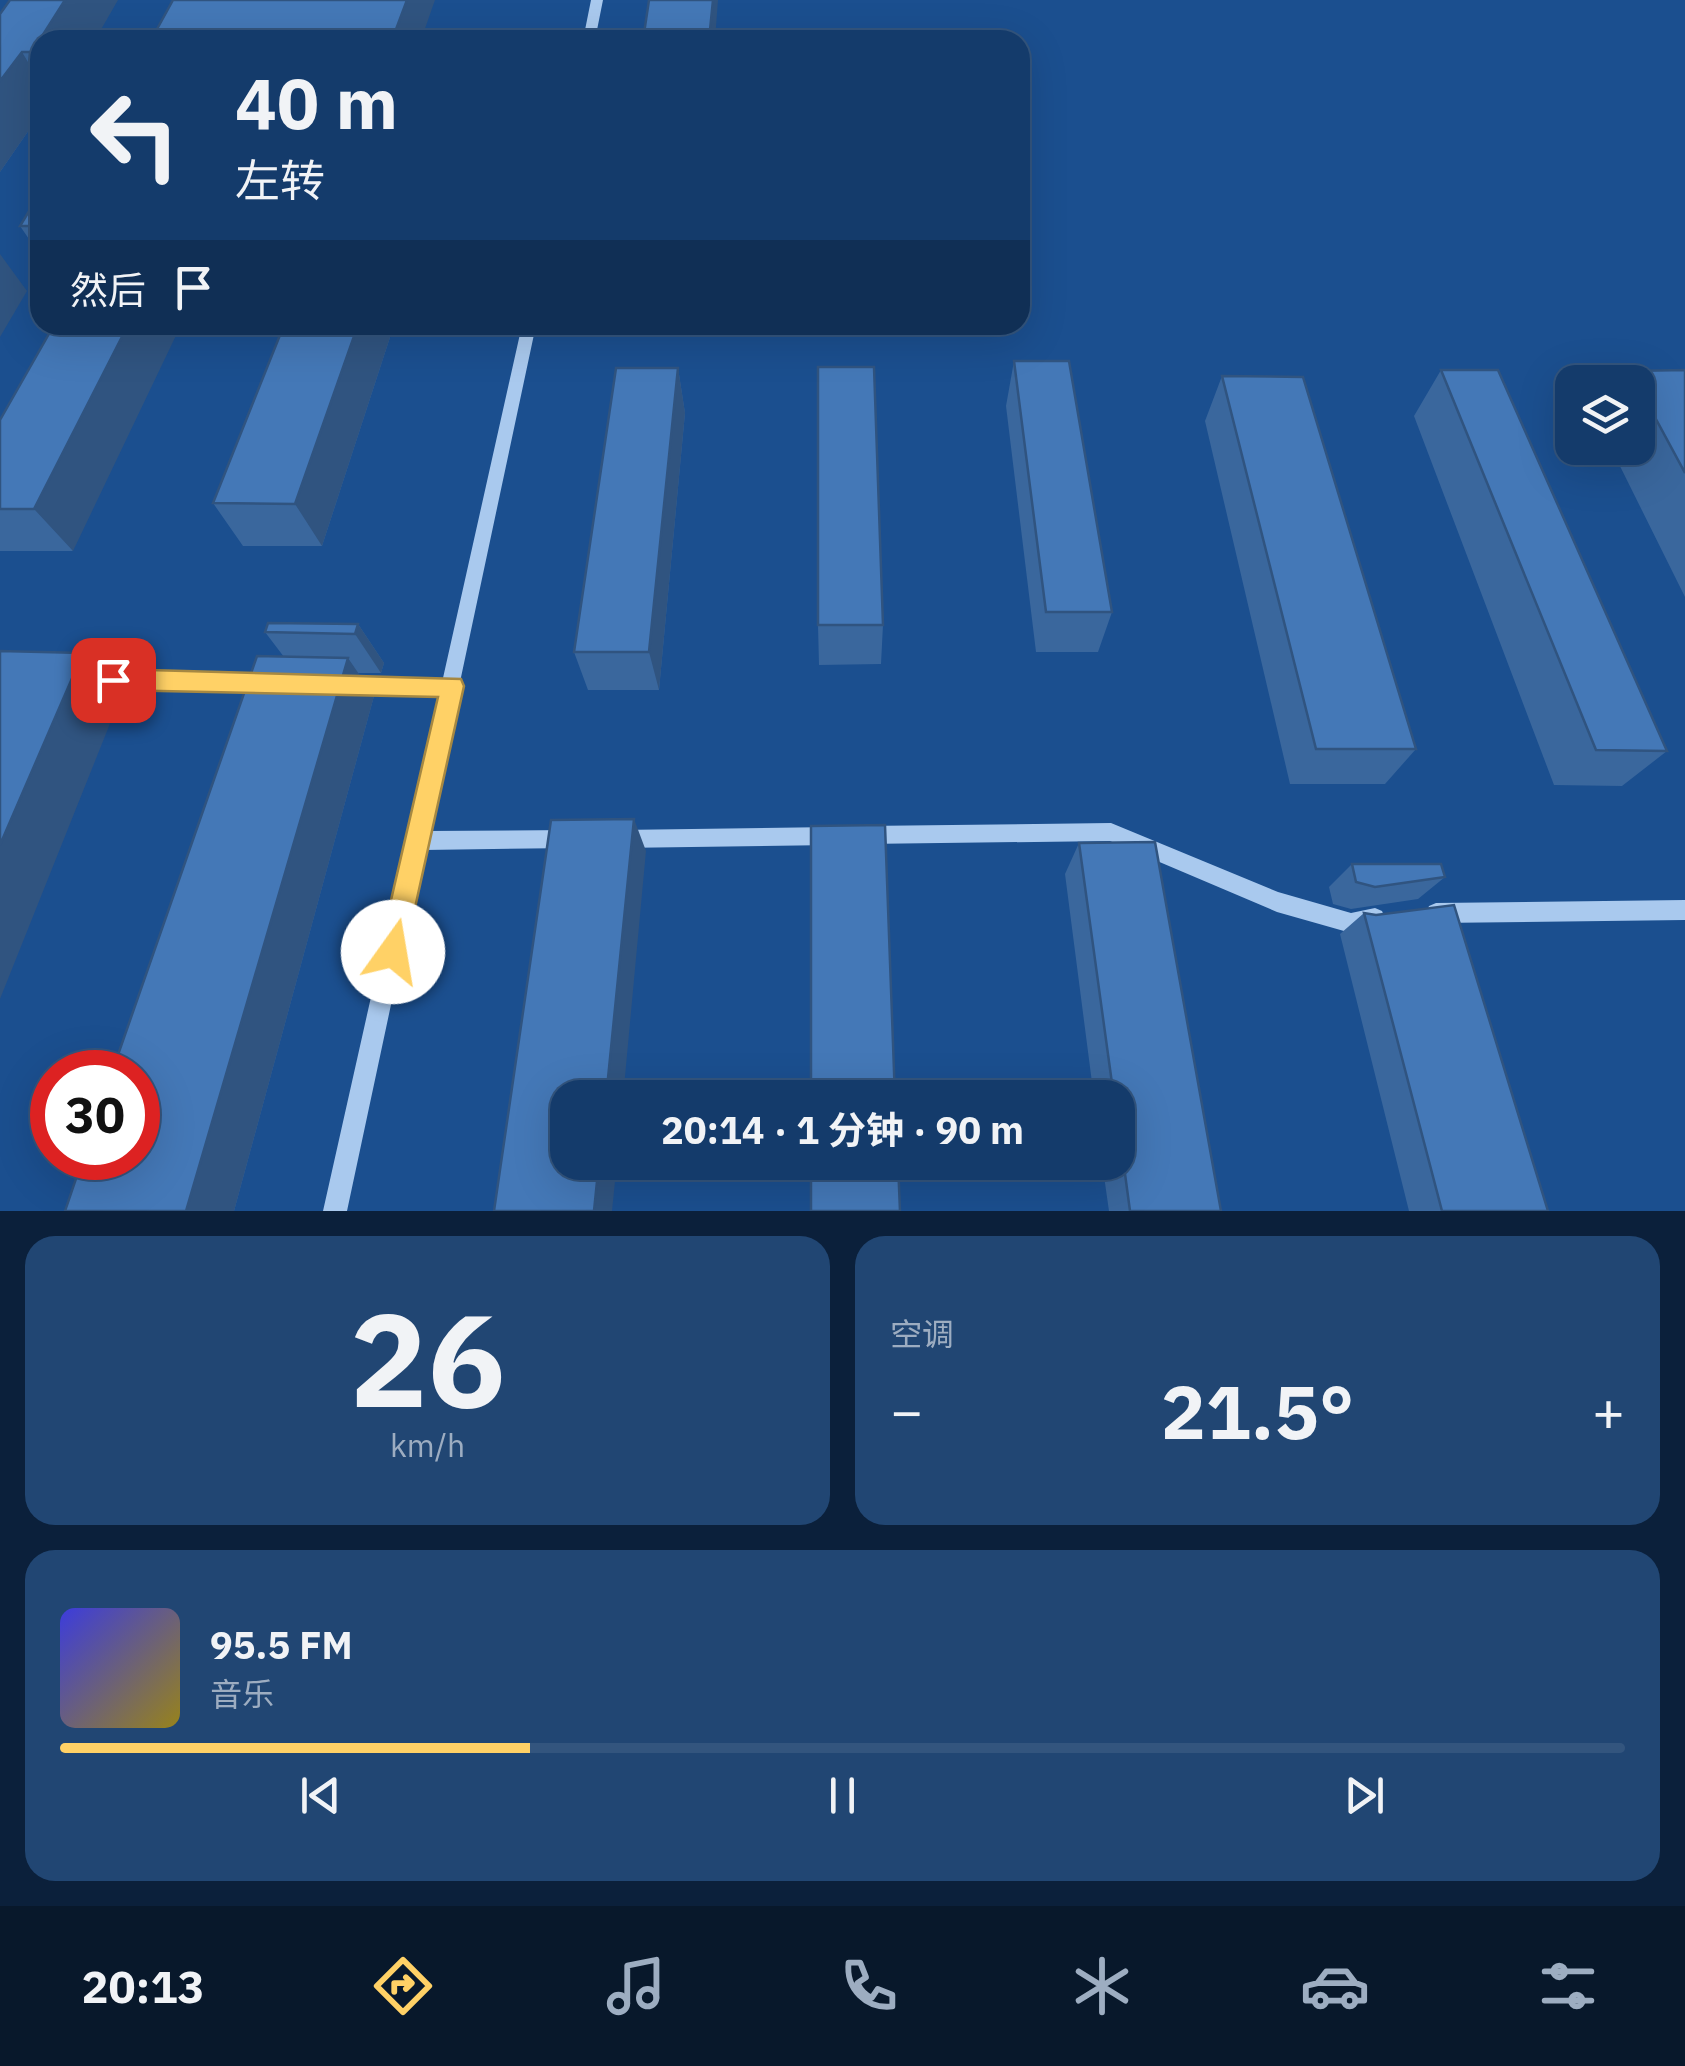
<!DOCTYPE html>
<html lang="zh">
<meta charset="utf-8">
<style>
:root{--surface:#143b6b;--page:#214673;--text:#f1f3f6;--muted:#9dadc1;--line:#33557e;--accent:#ffd166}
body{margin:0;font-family:"IBM Plex Sans","Noto Sans SC",sans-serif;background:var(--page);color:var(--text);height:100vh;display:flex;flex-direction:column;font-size:38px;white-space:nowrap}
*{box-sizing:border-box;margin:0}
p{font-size:32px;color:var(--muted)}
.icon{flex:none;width:55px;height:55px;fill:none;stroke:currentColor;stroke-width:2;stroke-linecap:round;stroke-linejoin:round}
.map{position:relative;height:1211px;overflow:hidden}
.details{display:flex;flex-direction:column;gap:25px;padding:25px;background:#0b203b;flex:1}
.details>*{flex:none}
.banner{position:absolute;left:30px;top:30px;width:1000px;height:305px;border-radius:30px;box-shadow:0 10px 40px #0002,0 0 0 2px var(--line);background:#143b6b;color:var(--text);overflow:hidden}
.buttons{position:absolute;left:1555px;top:365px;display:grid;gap:20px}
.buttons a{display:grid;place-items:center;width:100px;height:100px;border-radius:20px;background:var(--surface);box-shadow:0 10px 40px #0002,0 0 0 2px var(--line);font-size:50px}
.speed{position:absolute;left:30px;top:1050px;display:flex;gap:20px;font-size:50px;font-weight:700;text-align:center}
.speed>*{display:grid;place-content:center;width:130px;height:130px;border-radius:50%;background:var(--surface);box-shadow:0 10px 40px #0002,0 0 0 2px var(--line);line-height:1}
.speed .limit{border:15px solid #d22;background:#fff;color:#111}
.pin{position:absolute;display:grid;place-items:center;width:85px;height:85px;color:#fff;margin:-42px;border-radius:20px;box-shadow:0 5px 15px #0006}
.me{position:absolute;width:110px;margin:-55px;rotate:13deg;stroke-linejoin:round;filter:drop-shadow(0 0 8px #0008)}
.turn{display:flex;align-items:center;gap:35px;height:210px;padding:0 40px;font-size:45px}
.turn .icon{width:130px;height:130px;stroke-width:2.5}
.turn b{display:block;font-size:70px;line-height:85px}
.then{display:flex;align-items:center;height:95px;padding:0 40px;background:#0003;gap:20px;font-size:38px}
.big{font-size:75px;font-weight:700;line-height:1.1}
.details .card{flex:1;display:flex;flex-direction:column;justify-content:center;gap:15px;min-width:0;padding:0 35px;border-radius:30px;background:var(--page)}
.details .dial{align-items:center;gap:0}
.dial b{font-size:130px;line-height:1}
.song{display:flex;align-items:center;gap:30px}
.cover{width:120px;height:120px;border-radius:15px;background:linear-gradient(135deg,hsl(240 70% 55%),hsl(50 70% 35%))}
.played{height:10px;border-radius:5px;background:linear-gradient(90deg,var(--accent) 30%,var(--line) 30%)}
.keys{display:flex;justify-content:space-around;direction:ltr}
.heat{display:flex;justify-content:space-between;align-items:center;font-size:55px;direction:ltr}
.details .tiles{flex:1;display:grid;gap:25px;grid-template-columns:1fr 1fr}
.card:last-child{grid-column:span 2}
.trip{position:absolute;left:550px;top:1080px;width:585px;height:100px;border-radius:30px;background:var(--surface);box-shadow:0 10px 40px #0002,0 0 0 2px var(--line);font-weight:700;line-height:100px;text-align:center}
.menu{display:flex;height:160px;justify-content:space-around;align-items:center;background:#08182b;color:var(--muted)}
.menu .icon{width:70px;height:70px}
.menu .on{color:var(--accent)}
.menu b{font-size:45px;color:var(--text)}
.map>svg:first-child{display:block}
</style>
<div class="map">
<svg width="1685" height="1211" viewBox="0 0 1685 1211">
<rect width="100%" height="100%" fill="#1b4f8f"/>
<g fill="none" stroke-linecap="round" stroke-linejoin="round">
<!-- minor -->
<path fill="#a9c9ee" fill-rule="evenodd" d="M591,0H603L595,40H583Z
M522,325H536L460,682L462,686L458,692L428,831L573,830L580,832L583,839L580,846L573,848L424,850L347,1211H323L439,694L343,692L337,690L334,684L337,678L343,676L443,678Z
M88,671L267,675L273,677L276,683L273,689L267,691L88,687L82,685L79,679L82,673Z
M1111,823L1278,892L1351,913L1375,908L1382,911L1385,918L1382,925L1351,933L1277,912L1110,841L864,844L857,842L854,835L857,828L864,826Z
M833,827L840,829L843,836L840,843L833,845L619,848L612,846L609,839L612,832L619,830Z
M1685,900V920L1436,923L1429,920L1426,913L1429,906L1436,903Z"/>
</g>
<!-- wall -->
<path fill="#3a679d" d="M10,0L40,40V114L0,172Z
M40,193V255L20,226Z
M284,325H394L322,546H243L213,503Z
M1014,361L1112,612L1098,652H1036L1006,406Z
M678,368L685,413L659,690H588L574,652Z
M1441,370L1667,751L1622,786L1554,785L1414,416Z
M1685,370V597L1611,448H1638V382H1621L1630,371Z
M1222,376L1416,749L1385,784H1290L1205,421Z
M0,420L73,551H0Z
M358,624L384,663L381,673H358L374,696L234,1211H65L284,657L265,632Z
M818,625H883L881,664L819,665Z
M1079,843L1221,1211H1109L1102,1162H1118V1098H1094L1065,874Z
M1352,864L1445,877L1418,899L1351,909L1333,904L1329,887Z
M1364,913L1548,1211H1409L1340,934Z"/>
<!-- shaded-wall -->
<path fill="#305480" d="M65,0H118L95,40H40V66L32,52Z
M407,0H435L421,40H398L395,32Z
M713,0H718L715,40H709Z
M22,52L40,82V114L0,172V81Z
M0,254L27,291L0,337Z
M128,325H181L73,551L34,509Z
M358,325H394L322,546L295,504Z
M678,368L685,413L659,690L649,652Z
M358,624L384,663L381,673L355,634Z
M83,653L123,691L0,999V845Z
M348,658L374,696L234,1211H186Z
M634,819L646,851L623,1098H606Z
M599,1162H617L612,1211H594Z"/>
<!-- building -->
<path fill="#4478b7" stroke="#305480" stroke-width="2.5" d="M10,0H65L32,52H22L0,81V14Z
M173,0H407L395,32H418L415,40H151Z
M649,0H713L709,40H643Z
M40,193V226H20Z
M54,325H128L34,509H0V420Z
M284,325H358L295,504L213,503Z
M1014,361H1069L1112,612H1046Z
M818,367H874L883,625H818Z
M616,368H678L649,652H574Z
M1441,370H1498L1667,751L1596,750Z
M1685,370V473L1630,371Z
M1222,376L1303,377L1416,749H1316Z
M268,623L358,624L355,634L265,632Z
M0,651L83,653L0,845Z
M257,656L348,658L186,1211H65L83,1158H138V1072H112Z
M634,819L606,1098H568V1162H599L594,1211H494L551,820Z
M885,825L895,1098H811V826Z
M1155,842L1221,1211H1130L1118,1122V1098H1114L1079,843Z
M1352,864H1441L1445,877L1375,887L1356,882Z
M1454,905L1548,1211H1442L1364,913L1376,915Z
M811,1162H898L900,1211H811Z"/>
<!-- route -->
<path fill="#ffd166" stroke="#a68842" stroke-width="2.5" d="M113,669L461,679L464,686L403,962L393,966L383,962L379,952L438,697L113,690L101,680Z"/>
</svg>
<div class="buttons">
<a><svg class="icon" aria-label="layers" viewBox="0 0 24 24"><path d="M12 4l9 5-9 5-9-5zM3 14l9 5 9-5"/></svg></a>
</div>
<div class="speed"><div class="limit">30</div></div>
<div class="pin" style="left:113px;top:680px;background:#d93025"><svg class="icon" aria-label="arrive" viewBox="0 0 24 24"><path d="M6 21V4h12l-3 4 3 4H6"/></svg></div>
<svg class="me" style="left:393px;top:952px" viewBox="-20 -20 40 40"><circle r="19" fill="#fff"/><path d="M0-13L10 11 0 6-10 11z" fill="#ffd166"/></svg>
<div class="trip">20:14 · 1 分钟 · 90 m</div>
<div class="banner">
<div class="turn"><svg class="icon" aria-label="left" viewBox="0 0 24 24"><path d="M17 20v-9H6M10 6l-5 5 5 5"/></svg><div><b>40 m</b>左转</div></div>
<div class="then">然后<svg class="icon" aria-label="arrive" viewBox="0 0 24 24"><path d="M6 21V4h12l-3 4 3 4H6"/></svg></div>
</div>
</div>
<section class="details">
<div class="tiles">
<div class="card dial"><b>26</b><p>km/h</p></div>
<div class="card"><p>空调</p>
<div class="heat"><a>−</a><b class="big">21.5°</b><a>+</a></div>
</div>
<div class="card">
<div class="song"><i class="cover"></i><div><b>95.5 FM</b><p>音乐</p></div></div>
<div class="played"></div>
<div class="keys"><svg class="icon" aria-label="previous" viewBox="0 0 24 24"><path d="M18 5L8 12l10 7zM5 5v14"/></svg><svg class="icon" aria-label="pause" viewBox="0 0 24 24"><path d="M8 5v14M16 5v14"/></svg><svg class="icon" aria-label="next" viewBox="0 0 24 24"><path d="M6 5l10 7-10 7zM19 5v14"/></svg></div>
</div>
</div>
</section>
<nav class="menu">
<b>20:13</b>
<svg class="icon on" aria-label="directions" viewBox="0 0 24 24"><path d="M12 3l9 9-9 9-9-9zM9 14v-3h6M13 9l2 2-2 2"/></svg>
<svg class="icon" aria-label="music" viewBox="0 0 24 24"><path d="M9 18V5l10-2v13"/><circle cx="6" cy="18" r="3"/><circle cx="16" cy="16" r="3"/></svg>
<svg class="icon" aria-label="phone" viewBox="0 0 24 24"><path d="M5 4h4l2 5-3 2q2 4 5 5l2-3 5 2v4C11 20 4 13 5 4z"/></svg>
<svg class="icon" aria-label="climate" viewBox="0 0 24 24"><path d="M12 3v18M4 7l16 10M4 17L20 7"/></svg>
<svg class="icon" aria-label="car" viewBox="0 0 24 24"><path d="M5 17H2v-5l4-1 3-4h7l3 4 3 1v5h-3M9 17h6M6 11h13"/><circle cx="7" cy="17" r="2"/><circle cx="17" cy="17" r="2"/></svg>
<svg class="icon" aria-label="filters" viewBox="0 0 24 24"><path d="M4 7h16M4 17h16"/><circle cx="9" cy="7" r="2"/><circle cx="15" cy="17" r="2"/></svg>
</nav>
